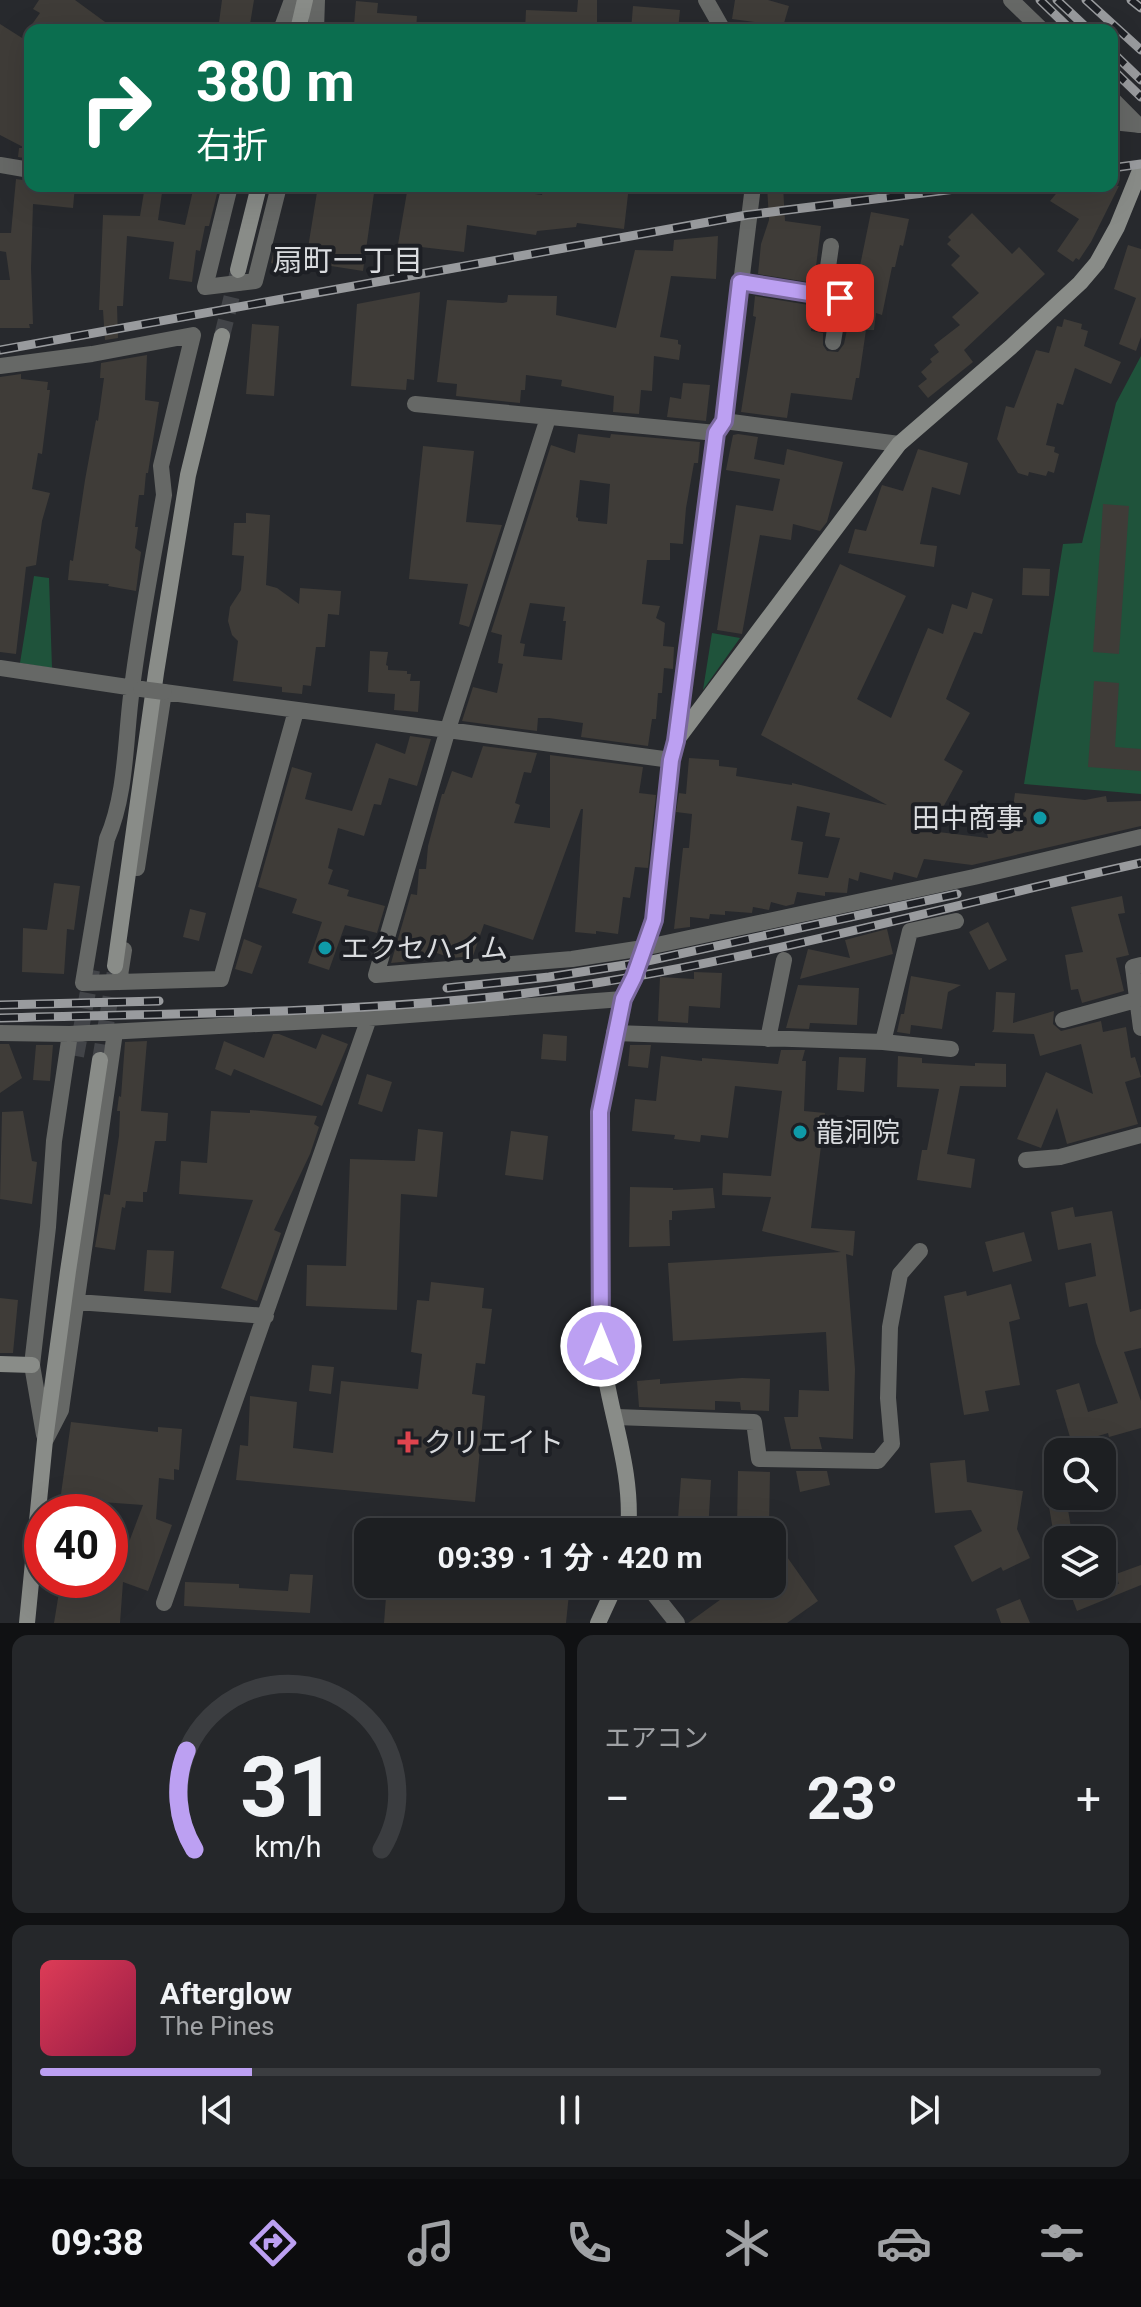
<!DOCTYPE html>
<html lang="ja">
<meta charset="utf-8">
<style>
:root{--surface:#1d1f22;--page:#25272a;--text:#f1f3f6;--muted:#a0a2a5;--line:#3b3d40;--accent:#bca0f2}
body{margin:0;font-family:Roboto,"Noto Sans JP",sans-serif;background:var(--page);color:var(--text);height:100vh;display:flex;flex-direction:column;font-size:30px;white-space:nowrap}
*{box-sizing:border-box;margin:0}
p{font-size:26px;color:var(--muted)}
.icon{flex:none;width:44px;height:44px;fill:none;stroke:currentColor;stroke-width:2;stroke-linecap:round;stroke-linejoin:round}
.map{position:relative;height:1623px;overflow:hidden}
.details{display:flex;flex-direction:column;gap:12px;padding:12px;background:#101113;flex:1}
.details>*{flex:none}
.banner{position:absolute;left:24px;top:24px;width:1094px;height:168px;border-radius:16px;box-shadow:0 8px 32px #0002,0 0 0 2px var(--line);background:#0b6e4f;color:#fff;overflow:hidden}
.controls{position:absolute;left:1044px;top:1438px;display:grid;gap:16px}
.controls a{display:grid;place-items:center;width:72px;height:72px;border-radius:16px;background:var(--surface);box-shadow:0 8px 32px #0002,0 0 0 2px var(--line);font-size:40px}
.speed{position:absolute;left:24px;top:1494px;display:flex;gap:16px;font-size:40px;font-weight:700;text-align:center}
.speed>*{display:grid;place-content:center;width:104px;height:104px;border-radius:50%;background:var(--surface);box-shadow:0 8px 32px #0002,0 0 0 2px var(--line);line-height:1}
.speed .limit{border:12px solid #d22;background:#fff;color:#111}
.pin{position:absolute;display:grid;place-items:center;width:68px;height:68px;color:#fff;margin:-34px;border-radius:16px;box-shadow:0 4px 12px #0006}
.me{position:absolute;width:88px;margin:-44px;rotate:0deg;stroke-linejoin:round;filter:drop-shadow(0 0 6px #0008)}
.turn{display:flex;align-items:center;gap:28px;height:168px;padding:0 40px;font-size:36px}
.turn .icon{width:104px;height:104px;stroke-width:2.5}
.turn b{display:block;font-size:56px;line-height:68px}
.big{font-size:60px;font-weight:700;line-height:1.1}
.details .widget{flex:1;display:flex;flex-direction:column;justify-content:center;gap:12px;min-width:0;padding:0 28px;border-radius:16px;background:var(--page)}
.details .dial{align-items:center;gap:0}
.dial svg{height:208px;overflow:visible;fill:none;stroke:var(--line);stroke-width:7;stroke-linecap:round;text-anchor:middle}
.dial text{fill:var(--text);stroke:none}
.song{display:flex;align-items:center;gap:24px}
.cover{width:96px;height:96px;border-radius:12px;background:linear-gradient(135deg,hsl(350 70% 55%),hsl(340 70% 35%))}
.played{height:8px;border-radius:4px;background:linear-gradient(90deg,var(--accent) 20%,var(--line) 20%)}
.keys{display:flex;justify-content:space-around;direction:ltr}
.heat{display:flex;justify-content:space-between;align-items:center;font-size:44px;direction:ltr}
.details .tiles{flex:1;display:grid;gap:12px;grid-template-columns:1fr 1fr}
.widget:last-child{grid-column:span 2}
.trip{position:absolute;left:354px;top:1518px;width:432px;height:80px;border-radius:16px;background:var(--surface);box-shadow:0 8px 32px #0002,0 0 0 2px var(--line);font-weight:700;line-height:80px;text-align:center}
.tab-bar{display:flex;height:128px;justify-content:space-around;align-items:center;background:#0c0c0e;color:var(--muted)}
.tab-bar .icon{width:56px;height:56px}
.tab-bar .on{color:var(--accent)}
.tab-bar b{font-size:36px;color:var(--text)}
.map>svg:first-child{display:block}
</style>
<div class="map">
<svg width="1141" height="1623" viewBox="0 0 1141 1623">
<rect width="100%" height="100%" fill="#27292d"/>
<!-- green -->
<path fill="#1f533b" d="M1141,356V794L1024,784L1063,544L1082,543L1116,403Z
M34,576L49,578L52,668L20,663Z
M712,633L740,638L703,690Z"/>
<!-- building -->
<path fill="#3f3c38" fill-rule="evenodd" d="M39,0H75L116,30H28L40,13L33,9Z
M222,0H254L249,30H218Z
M578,0H597V30H525L526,10L577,12Z
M735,0H768L789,6L782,30H760L762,23L732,19Z
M356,1L378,3L377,13L417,16L416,30L354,25Z
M633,6L680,10L678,30H631Z
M0,24L30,43V159L18,157L19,148H25L0,135Z
M16,179L30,181V186H75L73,208L33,204L31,268L33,324H29L30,328H0V280H10L6,252L0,251V233H11Z
M145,186H163L158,220L185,225L194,186H219L209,226H205L200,251L196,250L192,282L169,279L174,242L127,236L123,306H117L118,338L105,340L103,310H99L103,215L140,216Z
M318,186H375L363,271L331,266L329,273L304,271L271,263L275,245L307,254Z
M408,186H479L542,195L544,186H629L624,229L577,223L576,227L537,231L536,235L467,225L464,252L421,247L420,251H416L415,258L396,256Z
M767,186H783L785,221L821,226L814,283L758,274L761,244L769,220Z
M1069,186H1119L1091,242L1079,260L1076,258L1073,262L1057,251L1079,219L1050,201L1060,189Z
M871,212L909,219L903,246L900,245L895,267H892L882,315L876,313L874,330H866L859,378H856L852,400L791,393L787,418L741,412L756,317L753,316L755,296L815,306L811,331L823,333V345L827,351L838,352L844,344Z
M972,213L1012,254L1019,247L1045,274L964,350L973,362L928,398L918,386L927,379L921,372L932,362L930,359L939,352L934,345L960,325L952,317L979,293L951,265L960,256L947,244L951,240L948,237Z
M718,236L716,279L671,276L660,337L678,340V344L681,345L679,360L654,356L652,391L641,390L639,414L613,412L614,396L561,386L562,380L526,375L525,390H521L520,403L456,396L457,384L437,382L447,300L503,303L507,302L508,295L557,296L556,315L616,328L635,250L673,251L674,240Z
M1128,245L1141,249V337L1136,351L1119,344L1136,298L1114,289Z
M420,292L414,380L407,379L406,390L351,386L357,304Z
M1064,319L1082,324L1081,329L1088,331L1084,346L1121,362L1111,384L1075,368L1063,405L1057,403L1046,445L1055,447L1054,452L1059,454L1054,473L1048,471L1046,476L1029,472L1028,476L1018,473L997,439L1006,406L1014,408L1036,350L1049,353L1057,326L1062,327Z
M252,324L279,326L274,396L246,394Z
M147,355L145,400L159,402L148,473H146L144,495H139L135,527H138L135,548L141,552L136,591L108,586L109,584L68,580L70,560L73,561L85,480L96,420L98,421L104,378H100L101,363Z
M21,374V379L48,382L47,390H50L42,454L38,453L32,489L50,493L42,521L36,565L26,567L16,654L0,652V377Z
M683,383L710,385L706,421L667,417L670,397L681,399Z
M578,434L610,438L611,434L700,442L698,463H694L686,508L683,544L670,543V560H647L642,604L660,606L656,618L665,623L663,646L674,647L673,669L664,668L662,693H658L656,719H652L648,746L581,737L583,723L549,718H538L537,731L462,721L473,687L497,693L503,664L498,663L502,635L491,632L551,445L575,453ZM580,480L610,484L607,524L578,521V518L576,517ZM530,603L565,607L563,621H566L562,660L523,656L525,644L520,643Z
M738,434L758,437L754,459L784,465L787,449L843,462L827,522L820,531L793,524L791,540L760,535L742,634L717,630L736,505L773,511L780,479L726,470L733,435Z
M423,446L474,451L466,522L502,525L469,627L459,624L468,584L409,579Z
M918,449L968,463L960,495L932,487L920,544L937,546L934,567L848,553L855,529L866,531L882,485L903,491Z
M1103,504L1129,506L1119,654L1093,652Z
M246,513L270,515L266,585L277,588L299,604L300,588L341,591L339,615L328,614L325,647H316L311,686L303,685L302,694L282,692V687L233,681L238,641L232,635L228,621L230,607L241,590L244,556L232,555L234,523H246Z
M840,564L906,596L857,699L891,718L928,628L943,634L952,604L967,609L972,592L993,599L982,634L974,632L946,699L970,713L944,760L963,771L930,831L988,838L986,829L1003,826L1001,817L1012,815L1015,793L1085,800L1106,796L1107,802L1141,801V826L972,865L924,859L917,878L894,872L892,880L860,872L858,881L849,878L847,893L825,892V896L797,892L794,904L786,906L771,902L769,910L753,907L752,913L725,911V915L710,914L709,919L690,917V927L674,929L683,848H689L692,814L676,812L679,793L686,794L689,758L719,760V766L737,768L736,776L792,785V783L887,805L761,735ZM797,806L830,813L825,836L840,838L828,878L798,874L803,842L791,840Z
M1023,568L1050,569L1049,596L1022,595Z
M370,651L388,652L386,665L388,666V670L407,671V674H411L410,681H420L418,712L394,710L395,694L368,692Z
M1094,681L1119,683L1115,747L1141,749V771L1088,767Z
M410,736L431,739L417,786L389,778L381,805L374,804L364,836L338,828L328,868L333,870L328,884L349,890L347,896L385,906L377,933L345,925L329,970L308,963L322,922L292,913L297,899L258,887L292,767L312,773L305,799L352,811L376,743L405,754Z
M483,746L537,753L531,773L524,772L515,803L520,805L514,823L550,828V755L643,767L639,793L656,795L648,868L635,867L630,898L623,897L618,934L596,931V934L575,932L583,809H581L533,940L484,924L473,956L451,958L431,951V959L391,963L411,894L417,895L419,869H426L428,846L442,794H444L452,771L472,778Z
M54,883L80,886L74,930L67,929L64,974L22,972L23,928L47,930Z
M1122,896L1125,913L1118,914L1129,955L1116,958L1124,991L1082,1003L1078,989L1071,990L1065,955L1083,952L1071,907Z
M190,909L206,913L199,941L183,937Z
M988,922L1007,960L989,970L969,932Z
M887,929L893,954L800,979L808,949L850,958L845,940Z
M244,939L262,946L252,974L235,969Z
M694,972L722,973L720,1008L689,1006L688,1023L658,1021L660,977L694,979Z
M911,976L961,985L948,992L942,1029L911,1025L910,1034L897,1032L901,1014H904Z
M798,985L859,988L857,1025L810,1023L809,1029L786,1028Z
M996,992L1015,993L1013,1023L1054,1011L1053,1024L1061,1031L1101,1021L1103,1032L1126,1027L1131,1058L1135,1057L1141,1077L1125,1082L1138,1124L1067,1144L1057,1108L1041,1148L1017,1139L1046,1072L1093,1094L1081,1044L1040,1056L1034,1034L992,1032L994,1029Z
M273,1034H279L316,1049L322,1034L348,1044L322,1106L234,1069L231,1076L215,1069L224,1041L264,1058Z
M543,1034L567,1036L566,1061L541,1059Z
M147,1041L141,1111L168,1113L166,1141H155L147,1192H143V1202L126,1201L125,1208L122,1207L115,1250L95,1247L104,1194L110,1195L119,1136L120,1111H117L119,1096L121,1097L125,1042Z
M0,1044H9L22,1078L0,1093Z
M36,1045H53L50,1081L33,1080Z
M630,1045H651L648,1068L628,1066Z
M781,1050H805L802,1061H806L804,1111L825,1113L811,1228L855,1231L853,1256L846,1254L855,1369L853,1439L819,1437L822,1449H791L784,1417H798L799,1390L829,1391L826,1332L673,1341L668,1263L841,1252L762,1231L771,1197L722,1195L723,1173L771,1176L782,1091L735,1086L728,1138L701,1135L700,1142L674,1139L675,1135L632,1131L635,1099L656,1101L661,1056L702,1061V1058L778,1064Z
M898,1056L922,1058V1063L975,1066V1063L1006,1064V1087L960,1086L947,1154L975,1159L971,1188L917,1180L922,1150H927L939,1089L897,1087Z
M839,1057L866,1058L864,1092L837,1090Z
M367,1074L392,1082L382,1112L358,1104Z
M250,1110L317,1116L314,1124L319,1127L310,1154L274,1230L281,1233L257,1301L221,1288L253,1200L179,1194L181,1161L207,1163L211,1111L250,1113Z
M23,1111L32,1161L37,1162L32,1204L0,1199L2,1112Z
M418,1129L443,1132L437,1197L401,1194L397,1310L306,1306L307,1265L346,1266L350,1159L415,1161Z
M511,1131L548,1136L543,1180L505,1175Z
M630,1187L673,1188V1190L713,1188L715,1208L672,1211V1220H669L670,1246L629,1247Z
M1073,1207L1075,1217L1112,1211L1130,1312L1141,1309V1348L1124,1352L1141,1401V1428L1109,1437L1108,1433L1072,1444L1056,1390L1079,1383L1088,1412L1118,1403L1096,1343L1087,1303L1069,1307L1065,1283L1096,1276L1091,1243L1058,1250L1051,1212Z
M1024,1232L1032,1261L993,1272L985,1242Z
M147,1250L174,1251L171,1293L144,1291Z
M431,1282L484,1288L482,1308L492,1309L485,1364L476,1363L472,1394L485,1396L475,1502L236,1480L240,1445L248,1446L250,1396L297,1402L293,1448L333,1453L341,1381L418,1389L422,1354L411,1352L417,1300L429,1301Z
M1011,1284L1020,1319L1009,1322L1020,1385L985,1391L989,1411L964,1415L944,1296L966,1291L967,1296Z
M0,1298L18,1300L13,1353H0Z
M312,1365L334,1367L331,1394L309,1391Z
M742,1378L770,1379L769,1411L741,1410L740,1402L715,1401V1410L639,1407L637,1381L660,1379V1384Z
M71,1422L158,1432V1427L182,1429L179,1470L174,1469V1480L159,1478L156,1519L172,1525L148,1591L123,1582L120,1623H54L61,1580H117L115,1579L143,1505L88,1501V1496L61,1494Z
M965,1460L967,1482L1023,1491L1017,1529L1030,1558L1003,1571L1001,1567L972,1582L954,1546L982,1531L971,1510L935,1513L930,1463Z
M738,1471L770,1472L769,1528L737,1527Z
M796,1471H827L830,1485L800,1492Z
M681,1478L711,1480L708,1532H677Z
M1066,1498L1073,1539L1055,1542L1048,1501Z
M785,1554L818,1601L787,1623H688L742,1584H772V1563Z
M1141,1565V1585L1077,1611L1069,1590L1085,1584H1119L1116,1574Z
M290,1574L313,1575L310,1613L184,1606L185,1582L239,1584V1588L288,1591Z
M387,1584H570L566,1623H384Z
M1020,1599L1030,1623H1001L996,1609Z"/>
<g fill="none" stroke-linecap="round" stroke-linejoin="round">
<!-- street-tunnel -->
<path stroke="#424448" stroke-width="16" stroke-dasharray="16 8" stroke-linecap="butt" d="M76,1056L92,970"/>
<!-- secondary-tunnel -->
<path stroke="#424448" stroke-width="16" stroke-dasharray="16 8" stroke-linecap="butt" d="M222,336L238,271
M100,1060L115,971"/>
<!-- street -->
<path stroke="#666866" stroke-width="16" d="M706,0L723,30
M1011,0L1042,30
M281,30L292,0
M316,30L317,0
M1112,99L1138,125
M1112,122L1141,125
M0,165L30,170
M230,186L205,287L255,281L279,186
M740,282L840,298L833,342
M824,295L831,246
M0,366L92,354L193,335L161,466L164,495C153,559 140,623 132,688C125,738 127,793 107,839L83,983L119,982L124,950
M415,404L716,433
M548,418L448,729L376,975L572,959L643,948L974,877L1141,837
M724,421L899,444
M0,668L141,689
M676,741L716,433L724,421L753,186
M137,868L164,692L671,760
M1141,965L1133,967L1141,1028
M119,982L221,979L296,711
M1063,1020L1136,1000
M0,1033L70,1034
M614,1033L883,1042L951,1049
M768,1039L784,960
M883,1042L910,931L956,921
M1026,1160L1060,1157L1141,1135
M77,1302L266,1316
M616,1417L754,1422L759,1459L878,1461L892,1444L888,1398L890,1327L900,1274L920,1251
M44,1435L32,1365L48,1227L54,1141L70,1034L369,1018L623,999
M46,1439L61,1410L115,1032
M646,1584L677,1623
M164,1603L369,1018"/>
<!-- secondary -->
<path stroke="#898c88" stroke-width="16" d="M298,30L305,0
M238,270L259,186
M115,966L156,673L188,475L222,336
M0,1364L32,1365
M628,1532C634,1467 607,1409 601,1346L600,1112L623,999L634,977L654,920L671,760L676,741L899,444L1011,347L1080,283L1097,263L1117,227L1141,168
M27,1623L45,1440L68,1271L100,1060
M598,1623L616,1584"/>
<!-- rail casing -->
<g stroke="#999b9e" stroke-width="9">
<path id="rail" d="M1040,0L1071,30
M1057,0L1089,30
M1086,0L1141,50
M1131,0L1141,8
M1112,52L1141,80
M1112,69L1141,97
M1112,168L1141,164
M0,350L747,215L979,186
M447,988L549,977L638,963L957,894
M0,1005L159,1001
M0,1018C173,1013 348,1014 520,994C730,968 935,908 1141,863"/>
</g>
<!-- rail -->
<use href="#rail" stroke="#1d1f24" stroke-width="6" stroke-dasharray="18" stroke-linecap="butt"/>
<!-- street-bridge -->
<path stroke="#666866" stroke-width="16" d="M141,689L164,692"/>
</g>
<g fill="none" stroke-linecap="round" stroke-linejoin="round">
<!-- route casing -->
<g stroke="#7a689d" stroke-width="20">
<path id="route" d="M601,1346L600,1112L623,999L634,977L654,920L671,760L676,741L716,433L724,421L740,282L840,298"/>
</g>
<!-- route -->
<use href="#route" stroke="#bca0f2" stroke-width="14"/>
</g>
<!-- markers -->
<g fill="#0f9aa8" stroke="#1d1f24" stroke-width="3">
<circle cx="1040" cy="818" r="8"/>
<circle cx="325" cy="948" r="8"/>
<circle cx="800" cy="1132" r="8"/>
</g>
<path fill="#e0444e" stroke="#1d1f24" stroke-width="3" d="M404 1430h8v8h8v8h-8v8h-8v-8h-8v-8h8z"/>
<g text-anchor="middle" stroke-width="8" stroke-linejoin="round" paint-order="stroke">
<!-- poi labels -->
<g font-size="28" fill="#d9dbde" stroke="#1d1f24" text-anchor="start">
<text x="1024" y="828" text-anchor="end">田中商事</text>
<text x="341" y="958">エクセハイム</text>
<text x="816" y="1142">龍洞院</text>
<text x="424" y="1452">クリエイト</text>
</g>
<!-- neighbourhood labels -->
<g font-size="30" fill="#d9dbde" stroke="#1d1f24">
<text x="348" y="271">扇町一丁目</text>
</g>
</g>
</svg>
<div class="controls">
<a><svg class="icon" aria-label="search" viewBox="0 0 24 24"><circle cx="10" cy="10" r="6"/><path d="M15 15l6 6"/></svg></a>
<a><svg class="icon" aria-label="layers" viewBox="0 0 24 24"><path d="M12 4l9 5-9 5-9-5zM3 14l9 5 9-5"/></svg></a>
</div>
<div class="speed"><div class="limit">40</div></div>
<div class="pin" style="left:840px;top:298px;background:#d93025"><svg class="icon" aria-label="arrive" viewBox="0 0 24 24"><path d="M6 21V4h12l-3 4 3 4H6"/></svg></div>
<svg class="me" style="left:601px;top:1346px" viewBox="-20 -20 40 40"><circle r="17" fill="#bca0f2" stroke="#fff" stroke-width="3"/><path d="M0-11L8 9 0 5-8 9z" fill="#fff"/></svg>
<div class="trip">09:39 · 1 分 · 420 m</div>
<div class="banner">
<div class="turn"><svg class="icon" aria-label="right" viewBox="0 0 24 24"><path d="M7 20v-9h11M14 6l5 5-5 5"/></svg><div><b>380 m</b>右折</div></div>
</div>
</div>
<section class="details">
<div class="tiles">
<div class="widget dial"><svg viewBox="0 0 100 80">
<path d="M14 69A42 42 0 1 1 86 69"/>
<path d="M14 69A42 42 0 0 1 11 31" stroke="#bca0f2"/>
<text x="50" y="56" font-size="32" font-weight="700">31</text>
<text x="50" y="72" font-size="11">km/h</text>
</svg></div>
<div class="widget"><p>エアコン</p>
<div class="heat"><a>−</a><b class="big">23°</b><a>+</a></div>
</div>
<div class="widget">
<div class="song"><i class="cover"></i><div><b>Afterglow</b><p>The Pines</p></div></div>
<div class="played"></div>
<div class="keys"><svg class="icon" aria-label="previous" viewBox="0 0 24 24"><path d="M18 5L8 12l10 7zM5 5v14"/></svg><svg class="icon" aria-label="pause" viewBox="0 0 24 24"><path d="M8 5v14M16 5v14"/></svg><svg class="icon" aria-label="next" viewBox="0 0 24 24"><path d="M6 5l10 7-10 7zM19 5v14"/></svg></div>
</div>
</div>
</section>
<nav class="tab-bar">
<b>09:38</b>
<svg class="icon on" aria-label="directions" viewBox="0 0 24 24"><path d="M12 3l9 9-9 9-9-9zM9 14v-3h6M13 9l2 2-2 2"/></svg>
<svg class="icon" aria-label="music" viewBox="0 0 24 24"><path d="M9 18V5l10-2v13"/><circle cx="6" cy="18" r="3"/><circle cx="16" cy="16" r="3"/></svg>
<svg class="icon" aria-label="phone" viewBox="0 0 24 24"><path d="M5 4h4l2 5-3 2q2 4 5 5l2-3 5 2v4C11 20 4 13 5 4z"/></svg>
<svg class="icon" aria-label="climate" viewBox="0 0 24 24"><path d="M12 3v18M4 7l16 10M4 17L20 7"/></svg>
<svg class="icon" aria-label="car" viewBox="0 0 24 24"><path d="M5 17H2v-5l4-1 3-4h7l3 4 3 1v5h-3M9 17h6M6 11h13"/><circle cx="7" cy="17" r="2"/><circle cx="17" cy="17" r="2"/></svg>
<svg class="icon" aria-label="filters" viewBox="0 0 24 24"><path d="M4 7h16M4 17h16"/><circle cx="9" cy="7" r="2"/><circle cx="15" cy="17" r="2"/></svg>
</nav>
